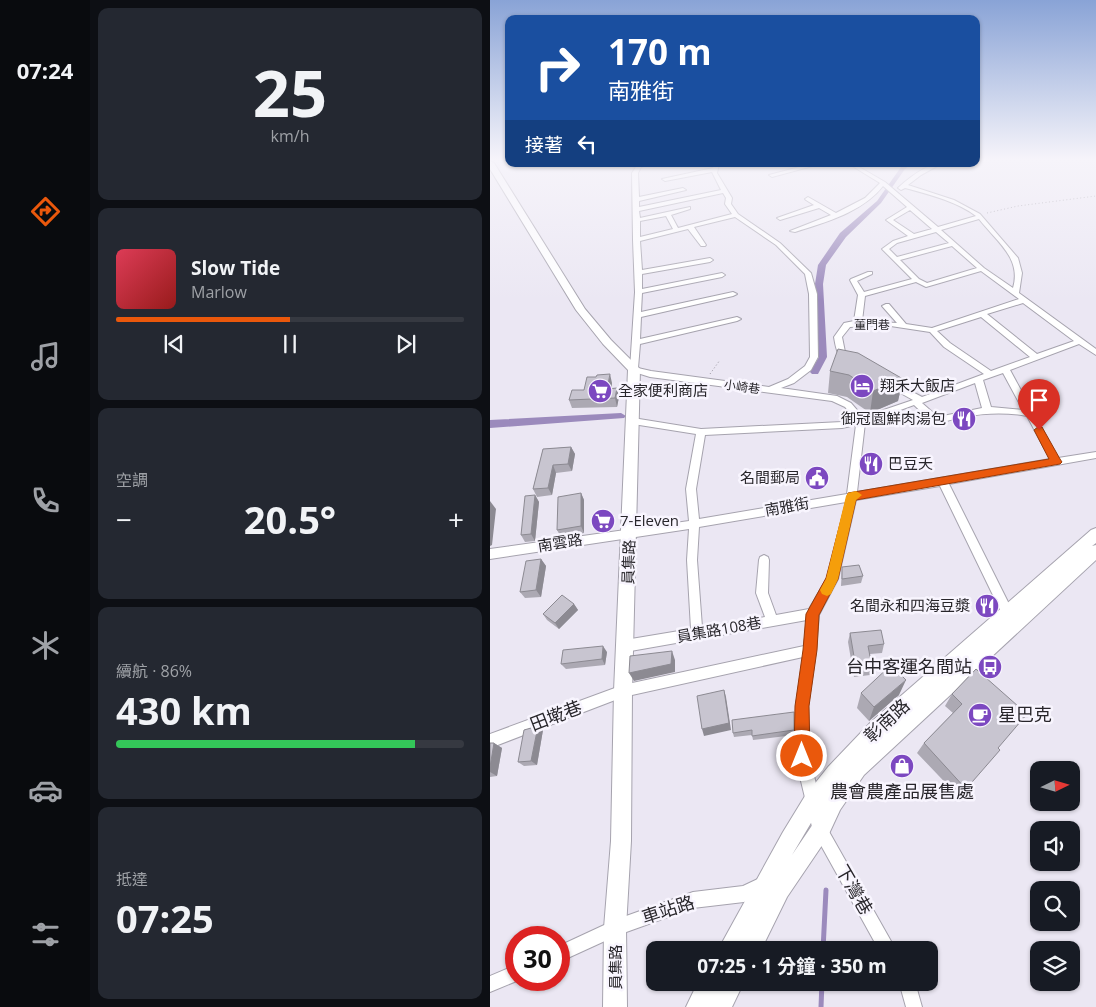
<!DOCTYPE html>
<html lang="zh-TW">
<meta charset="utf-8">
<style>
:root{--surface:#171b24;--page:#242831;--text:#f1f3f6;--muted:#9ea1a6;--line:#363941;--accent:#ea580c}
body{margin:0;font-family:"Open Sans","Noto Sans TC",sans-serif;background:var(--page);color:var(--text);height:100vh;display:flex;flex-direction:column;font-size:19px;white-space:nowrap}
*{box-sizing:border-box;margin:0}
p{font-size:16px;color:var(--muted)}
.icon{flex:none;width:28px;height:28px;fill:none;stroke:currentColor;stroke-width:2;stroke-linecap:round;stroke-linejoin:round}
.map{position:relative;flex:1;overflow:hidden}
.panel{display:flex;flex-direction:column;gap:8px;padding:8px;background:#0d0f14;width:400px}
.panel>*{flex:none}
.guide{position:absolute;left:15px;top:15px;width:475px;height:152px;border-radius:10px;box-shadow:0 1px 4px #0004;background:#1a4fa0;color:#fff;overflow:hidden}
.needle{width:32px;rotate:85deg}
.fabs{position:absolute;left:540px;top:761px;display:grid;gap:10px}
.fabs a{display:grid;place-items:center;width:50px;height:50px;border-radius:10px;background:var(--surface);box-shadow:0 1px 4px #0004;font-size:25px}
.speed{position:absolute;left:15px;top:926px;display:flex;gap:10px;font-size:25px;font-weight:700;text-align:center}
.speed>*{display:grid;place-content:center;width:65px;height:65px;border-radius:50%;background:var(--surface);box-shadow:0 1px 4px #0004;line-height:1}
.speed .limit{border:8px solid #d22;background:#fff;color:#111}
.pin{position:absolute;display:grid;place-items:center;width:42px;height:42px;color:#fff;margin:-51px -21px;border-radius:50% 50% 50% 0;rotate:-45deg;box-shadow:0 0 5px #0007}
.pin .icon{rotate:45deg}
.me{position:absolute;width:55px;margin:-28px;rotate:0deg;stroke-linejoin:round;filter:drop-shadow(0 0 4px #0008)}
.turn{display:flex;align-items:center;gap:18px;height:105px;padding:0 20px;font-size:22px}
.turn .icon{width:65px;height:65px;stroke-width:2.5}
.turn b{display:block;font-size:35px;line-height:42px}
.then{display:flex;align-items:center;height:48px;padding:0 20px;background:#0003;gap:10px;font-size:19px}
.big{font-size:38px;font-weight:700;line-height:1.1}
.panel .card{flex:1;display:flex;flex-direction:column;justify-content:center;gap:8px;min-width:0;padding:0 18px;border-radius:10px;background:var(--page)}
.panel .dial{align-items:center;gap:0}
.dial b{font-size:65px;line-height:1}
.song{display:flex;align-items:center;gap:15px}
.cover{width:60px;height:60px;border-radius:8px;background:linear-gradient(135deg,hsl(350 70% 55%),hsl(0 70% 35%))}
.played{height:5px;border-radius:2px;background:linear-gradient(90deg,var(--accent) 50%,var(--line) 50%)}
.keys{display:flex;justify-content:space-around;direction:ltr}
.heat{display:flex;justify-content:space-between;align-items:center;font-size:28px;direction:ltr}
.charge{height:8px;border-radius:4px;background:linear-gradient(90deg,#34c759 86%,var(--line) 0)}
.trip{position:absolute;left:156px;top:941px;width:292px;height:50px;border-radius:10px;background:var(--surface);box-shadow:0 1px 4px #0004;font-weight:700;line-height:50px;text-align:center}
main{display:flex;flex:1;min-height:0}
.menu{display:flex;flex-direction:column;width:90px;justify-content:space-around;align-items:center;background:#090b0e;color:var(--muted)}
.menu .icon{width:35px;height:35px}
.menu .active{color:var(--accent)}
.menu b{font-size:22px;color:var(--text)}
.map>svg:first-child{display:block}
</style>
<main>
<nav class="menu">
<b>07:24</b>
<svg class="icon active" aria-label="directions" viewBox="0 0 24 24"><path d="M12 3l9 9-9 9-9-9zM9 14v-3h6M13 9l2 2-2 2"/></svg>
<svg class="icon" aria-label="music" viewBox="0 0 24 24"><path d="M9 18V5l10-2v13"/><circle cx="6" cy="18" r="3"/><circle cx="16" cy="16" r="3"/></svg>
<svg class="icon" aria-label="phone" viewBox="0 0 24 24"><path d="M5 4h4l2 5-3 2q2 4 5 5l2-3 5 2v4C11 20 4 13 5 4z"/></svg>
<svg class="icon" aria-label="climate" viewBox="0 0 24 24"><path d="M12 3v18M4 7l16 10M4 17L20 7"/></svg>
<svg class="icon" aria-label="car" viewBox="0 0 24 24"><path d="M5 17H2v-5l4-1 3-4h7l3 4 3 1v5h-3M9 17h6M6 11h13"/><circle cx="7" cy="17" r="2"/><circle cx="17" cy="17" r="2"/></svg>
<svg class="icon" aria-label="filters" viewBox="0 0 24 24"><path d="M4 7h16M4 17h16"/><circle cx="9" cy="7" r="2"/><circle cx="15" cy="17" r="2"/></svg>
</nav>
<section class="panel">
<div class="card dial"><b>25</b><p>km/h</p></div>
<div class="card">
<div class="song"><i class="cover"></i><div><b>Slow Tide</b><p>Marlow</p></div></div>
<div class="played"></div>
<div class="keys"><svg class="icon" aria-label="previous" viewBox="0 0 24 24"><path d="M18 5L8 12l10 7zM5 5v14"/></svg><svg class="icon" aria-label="pause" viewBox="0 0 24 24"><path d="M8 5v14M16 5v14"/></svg><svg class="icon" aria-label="next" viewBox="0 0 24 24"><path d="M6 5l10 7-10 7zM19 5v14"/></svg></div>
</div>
<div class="card"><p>空調</p>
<div class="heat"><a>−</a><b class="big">20.5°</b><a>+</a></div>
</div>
<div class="card"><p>續航 · 86%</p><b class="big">430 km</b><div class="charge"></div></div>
<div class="card"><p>抵達</p><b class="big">07:25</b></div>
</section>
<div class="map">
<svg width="606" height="1007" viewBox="0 0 606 1007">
<rect width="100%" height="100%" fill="#ebe7f3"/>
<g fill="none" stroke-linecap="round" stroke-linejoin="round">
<!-- stream -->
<path stroke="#9b8abc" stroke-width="5" d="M333,950L336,890
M331,1007L332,982"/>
<!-- canal -->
<path fill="#9b8abc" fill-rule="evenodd" d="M415,164H422L415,169L391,203L356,237L336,265L333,284L337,357L328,374H322L320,372L329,357L325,284L328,265L350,233L387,201L411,167Z
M131,413L136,416L134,418L0,428V420Z"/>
<!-- minor casing -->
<g stroke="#a6a3ae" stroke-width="2">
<path id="minor" d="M133,164H159L151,167L148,173L149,197L193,188L196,190L149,201V207L231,190L222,172L175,181L172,179L223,168L225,164H229L227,173L242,198L241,204L248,214L290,243L321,273L327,294L328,357L321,370L304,383L291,388L347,396L361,403L373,417L423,400L396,385V381H402L432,397L494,374L454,347L440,332L394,325L360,327L352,337L355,352L363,359L359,362C347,357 346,349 344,337L354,323L364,321L368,295L360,280L361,279L378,272H382V274L367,281L374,292L422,279L392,249L403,241L418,236L396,220L417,207L393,186C373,212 336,222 305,232L300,231L341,215L329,208L290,220L287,218L324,205L316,200L315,199L318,197L346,213L375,198L390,183L359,164H364L395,182L448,227L486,216C468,202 441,195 419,189L415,188L411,190L408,188C419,178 436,164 451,164L431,175L418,185L464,200L490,214L528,258L532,273L529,293L606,349V355L589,344L520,370L568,458L606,452V458L459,484L526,618L524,622L520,623L516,622L450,486L366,500L348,579L329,615L326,650L318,706L319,756L337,828L406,950H389L323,831L305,756L306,706L313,657L133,697L0,748V734L133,685L314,646L317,620L135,652L131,650L129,646L131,642L135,640L201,629L197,560L199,529L0,559V549L199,521L196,489L206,434L143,424L139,421L140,419L143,418L211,429L352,422L365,419L355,407L342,401L160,377L141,371L140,369L145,292L143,240L142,173L146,167ZM233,193L236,198L235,204L242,214L188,228L181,215L200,209V207L150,218L149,211ZM420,210L442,229L424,234L403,220ZM176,216L183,229L150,237V221ZM245,217L286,245L315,274L319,294L320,357L315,366L298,379L279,387L161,371L148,368L150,344L247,321L251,319L247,317L150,339L151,317L243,296L247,294L243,292L151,312L152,293L232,277L235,275L232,273L152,289V274L220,262L223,260L220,258L152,270L150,241L198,229L211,246H215L216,245L204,227ZM489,219C506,241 532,258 523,288L494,268L451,230ZM446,232L459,243L407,257L399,249L407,243ZM462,246L487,268L437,283L429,279L410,260ZM491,271L529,299L442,328L416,324L399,304H396L392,306L407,323L372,321L375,296L426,282L436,287ZM533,303L584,341L547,354L497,314ZM491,317L540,357L501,371L460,343L447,331ZM513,373L533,410L501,407L493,380ZM485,383L492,408L448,417L432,403ZM424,405L443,423L446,424C476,415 505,410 537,416L560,459L367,492L375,423ZM366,425L357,494L209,519L206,489L215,435L352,428ZM356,502L337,578L319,609L286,615L278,593L279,560L278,557L274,555L270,557L269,560L266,593L275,617L212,627L207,560L209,527Z
M321,164H330L282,177L279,175Z
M272,877L277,880L280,885L277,890L254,902L203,908L128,935L69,962V946L125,920L203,892L253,886Z
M26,965V980H29L0,992V976Z
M409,982H425L432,1007H416Z"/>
</g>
<!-- major casing -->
<g stroke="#a6a3ae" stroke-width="2">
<path id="major" d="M0,161L4,163L95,309L121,340L150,369L142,691L141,841L136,928L137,1007H113L114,928L121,841L124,691L138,370L113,344L86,310L0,169Z
M606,528V543L602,546L606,545V560L374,775L350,810L337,838L297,897L271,950H228L293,832L315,796L338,767L381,722L601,530ZM331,806L323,824L302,855Z
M208,982H254L242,1007H196Z"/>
</g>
<!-- path -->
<path stroke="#95929b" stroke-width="1" stroke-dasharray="1 2.5" stroke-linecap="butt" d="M497,213L528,206L606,196
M220,374L230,360"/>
<!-- minor -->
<use href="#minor" fill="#fff" fill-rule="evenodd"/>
<!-- major -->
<use href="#major" fill="#fff" fill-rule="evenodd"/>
</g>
<!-- wall -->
<path fill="#aca9b3" d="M340,371L413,379L408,401L380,413L357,397L338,393Z
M122,383L121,389L129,397L127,407L82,408L79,400L94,390Z
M81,447L85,454L82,471L66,473L62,495L47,497L43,489L53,449Z
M91,493L94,500V533L71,537L67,530Z
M45,495L49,502L45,541L35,542L31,535Z
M51,559L56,566L51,597L35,598L30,592Z
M352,567L373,576L371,583L351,586Z
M84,604L88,610L69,629L57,620L53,614Z
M360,633L394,644L392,653L380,654L382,667L380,675L364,677L358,642Z
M117,652L115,665L76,669L71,664Z
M486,669L508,748L476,789L468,796L427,753L434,743L463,713L455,706L462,694Z
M371,693L409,695L379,721L367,708Z
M304,712V735L263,740L262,735L244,737L243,733Z
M48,726L53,730L47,765L34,766L28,762Z
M0,743H4L12,748L7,776L0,777Z"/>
<!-- shaded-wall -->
<path fill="#8c8a92" d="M120,374L122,383L120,397L117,389Z
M413,379L408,401L380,413L383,391Z
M127,388L129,397L127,407L125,398Z
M81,447L85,454L82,471L78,464Z
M63,465L66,473L62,495L58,488Z
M91,493L94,500V533L91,526Z
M45,495L49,502L45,541L41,534Z
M0,501L6,509L2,545L0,546Z
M51,559L56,566L51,597L46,590Z
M84,604L88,610L69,629L65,623Z
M113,646L117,652L115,665L112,659Z
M182,651L185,660V672L144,681L139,673Z
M416,680L409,695L379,721L384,707Z
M234,690L236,697L241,730L214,736L212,729Z
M48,726L53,730L47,765L41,761Z
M4,743L12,748L7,776L0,772V767Z"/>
<!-- building -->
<path fill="#c8c5d0" stroke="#8c8a92" d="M348,349L368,353L413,379L383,391L359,375L340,371Z
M120,374L117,389L127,388L125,398L79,400L82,390H94L97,377H106L107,375Z
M81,447L78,464L63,465L58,488L43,489L53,449Z
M91,493V526L67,530L68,497Z
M45,495L41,534L31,535L35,496Z
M51,559L46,590L30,592L36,561Z
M369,565L373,576L352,579V567Z
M72,595L84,604L65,623L53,614Z
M391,630L394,644L378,646L382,667L366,668L360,633Z
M113,646L112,659L71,664L73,650Z
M182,651L181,664L139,673L140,656Z
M401,665L416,680L384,707L371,693Z
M486,669L537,714L508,748L510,750L476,789L434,743L472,704L462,694Z
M234,690L239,723L212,729L207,696Z
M304,712V730L262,736V730L243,733L242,720Z
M48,726L41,761L28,762L34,730Z
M0,743H4L0,767Z"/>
<!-- sky -->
<linearGradient id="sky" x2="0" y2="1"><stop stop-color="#89a3d6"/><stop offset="0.53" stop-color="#f6f4fa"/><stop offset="1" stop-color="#f6f4fa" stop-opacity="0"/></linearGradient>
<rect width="606" height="300" fill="url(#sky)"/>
<!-- route -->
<path fill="#ea580c" stroke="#983908" d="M549,426L552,427L570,459L572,462L570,464L366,500L348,579L329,615L327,650L319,706L320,756L317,761L312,764L307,761L304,756L305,706L313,650L316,614L336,578L358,493L559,459L544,430Z"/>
<!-- slow -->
<path fill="#f59e0b" d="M366,491L372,495L366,500L348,579L341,594L337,596L332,594L330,590L336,579L356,496L358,493Z"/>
<!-- icons -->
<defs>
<g id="hotel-disc" transform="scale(1.25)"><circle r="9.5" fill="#7c48c0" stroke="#f8f5fe"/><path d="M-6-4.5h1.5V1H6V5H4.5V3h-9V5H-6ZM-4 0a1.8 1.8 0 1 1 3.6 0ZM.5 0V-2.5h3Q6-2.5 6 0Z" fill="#fff"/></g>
<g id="supermarket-disc" transform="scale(1.25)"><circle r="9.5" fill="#7c48c0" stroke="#f8f5fe"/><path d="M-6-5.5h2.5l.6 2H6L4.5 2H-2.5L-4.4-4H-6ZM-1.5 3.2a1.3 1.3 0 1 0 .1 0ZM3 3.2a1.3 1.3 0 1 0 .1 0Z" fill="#fff"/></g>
<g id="restaurant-disc" transform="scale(1.25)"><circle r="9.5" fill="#7c48c0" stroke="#f8f5fe"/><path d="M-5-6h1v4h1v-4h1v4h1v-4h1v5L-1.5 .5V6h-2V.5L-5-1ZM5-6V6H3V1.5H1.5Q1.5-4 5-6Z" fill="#fff"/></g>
<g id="civic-disc" transform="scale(1.25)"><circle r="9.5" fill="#7c48c0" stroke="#f8f5fe"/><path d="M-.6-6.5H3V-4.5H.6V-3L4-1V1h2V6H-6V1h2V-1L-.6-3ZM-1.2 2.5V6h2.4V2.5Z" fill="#fff"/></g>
<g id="bus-disc" transform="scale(1.25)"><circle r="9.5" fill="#7c48c0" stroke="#f8f5fe"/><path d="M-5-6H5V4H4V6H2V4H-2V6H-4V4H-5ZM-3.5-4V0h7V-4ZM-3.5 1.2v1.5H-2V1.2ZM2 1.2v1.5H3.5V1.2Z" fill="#fff"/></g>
<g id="cafe-disc" transform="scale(1.25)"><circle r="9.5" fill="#7c48c0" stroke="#f8f5fe"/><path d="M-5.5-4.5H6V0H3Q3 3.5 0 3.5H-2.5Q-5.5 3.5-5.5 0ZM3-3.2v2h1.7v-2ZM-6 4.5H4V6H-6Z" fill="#fff"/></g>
<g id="shop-disc" transform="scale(1.25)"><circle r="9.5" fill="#7c48c0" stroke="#f8f5fe"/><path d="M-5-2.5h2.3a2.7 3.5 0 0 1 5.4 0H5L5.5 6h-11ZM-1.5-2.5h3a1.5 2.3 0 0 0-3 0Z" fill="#fff"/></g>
</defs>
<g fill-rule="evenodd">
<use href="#hotel-disc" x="372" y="386"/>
<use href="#supermarket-disc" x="110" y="391"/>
<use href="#restaurant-disc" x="474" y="419"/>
<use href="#restaurant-disc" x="381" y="464"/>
<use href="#civic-disc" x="327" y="478"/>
<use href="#supermarket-disc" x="113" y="521"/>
<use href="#restaurant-disc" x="497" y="606"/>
<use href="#bus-disc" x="500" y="667"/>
<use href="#cafe-disc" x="490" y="715"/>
<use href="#shop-disc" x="412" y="766"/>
</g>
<g text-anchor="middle" stroke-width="5" stroke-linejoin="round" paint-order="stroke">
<!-- far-street labels -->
<g font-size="12" fill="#28262b" stroke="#f8f5fe">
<text x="382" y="329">董門巷</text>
<text transform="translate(252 387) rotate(8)" y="4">小崎巷</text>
</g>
<!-- poi labels -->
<g font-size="15" fill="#28262b" stroke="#f8f5fe" text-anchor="start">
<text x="390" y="391">翔禾大飯店</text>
<text x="128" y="396">全家便利商店</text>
<text x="456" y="424" text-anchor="end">御冠園鮮肉湯包</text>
<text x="398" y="469">巴豆夭</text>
<text x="310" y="483" text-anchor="end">名間郵局</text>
<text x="130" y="526">7-Eleven</text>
<text x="480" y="611" text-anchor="end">名間永和四海豆漿</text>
</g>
<!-- street labels -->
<g font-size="15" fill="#28262b" stroke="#f8f5fe">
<text transform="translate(297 507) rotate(-10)" y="5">南雅街</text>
<text transform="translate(70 543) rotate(-9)" y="5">南雲路</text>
<text transform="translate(139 562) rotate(-88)" y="5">員集路</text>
<text transform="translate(229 630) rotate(-10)" y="5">員集路108巷</text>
<text transform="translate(126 967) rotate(-90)" y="5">員集路</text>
</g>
<!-- near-poi labels -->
<g font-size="18" fill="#28262b" stroke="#f8f5fe" text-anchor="end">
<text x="482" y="673">台中客運名間站</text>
<text x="508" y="721" text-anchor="start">星巴克</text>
<text x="412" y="798" text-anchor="middle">農會農產品展售處</text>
</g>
<!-- near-street labels -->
<g font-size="18" fill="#28262b" stroke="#f8f5fe">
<text transform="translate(66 716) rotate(-21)" y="6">田墘巷</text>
<text transform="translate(397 721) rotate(-43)" y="6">彰南路</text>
<text transform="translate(364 890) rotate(60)" y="6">下灣巷</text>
<text transform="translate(178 910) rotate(-18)" y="6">車站路</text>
</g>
</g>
</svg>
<div class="fabs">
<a><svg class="needle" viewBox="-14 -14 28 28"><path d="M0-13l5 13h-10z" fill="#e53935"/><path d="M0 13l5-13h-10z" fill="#9ea1a6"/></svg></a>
<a><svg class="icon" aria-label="sound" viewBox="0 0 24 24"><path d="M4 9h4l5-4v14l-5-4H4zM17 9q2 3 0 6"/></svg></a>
<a><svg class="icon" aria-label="search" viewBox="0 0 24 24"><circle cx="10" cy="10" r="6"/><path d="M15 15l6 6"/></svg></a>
<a><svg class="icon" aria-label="layers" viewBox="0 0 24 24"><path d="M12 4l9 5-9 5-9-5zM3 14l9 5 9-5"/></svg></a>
</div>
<div class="speed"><div class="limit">30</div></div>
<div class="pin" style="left:549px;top:430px;background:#d93025"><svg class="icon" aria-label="arrive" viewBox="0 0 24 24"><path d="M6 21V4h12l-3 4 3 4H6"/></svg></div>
<svg class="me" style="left:312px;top:756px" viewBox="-20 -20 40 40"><circle r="17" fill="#ea580c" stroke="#fff" stroke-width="3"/><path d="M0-11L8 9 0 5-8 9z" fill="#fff"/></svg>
<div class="trip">07:25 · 1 分鐘 · 350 m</div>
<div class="guide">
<div class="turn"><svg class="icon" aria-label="right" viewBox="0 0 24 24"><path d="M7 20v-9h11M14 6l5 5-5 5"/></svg><div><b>170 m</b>南雅街</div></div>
<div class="then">接著<svg class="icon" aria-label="left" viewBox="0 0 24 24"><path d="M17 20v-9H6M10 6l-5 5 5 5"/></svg></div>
</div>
</div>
</main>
